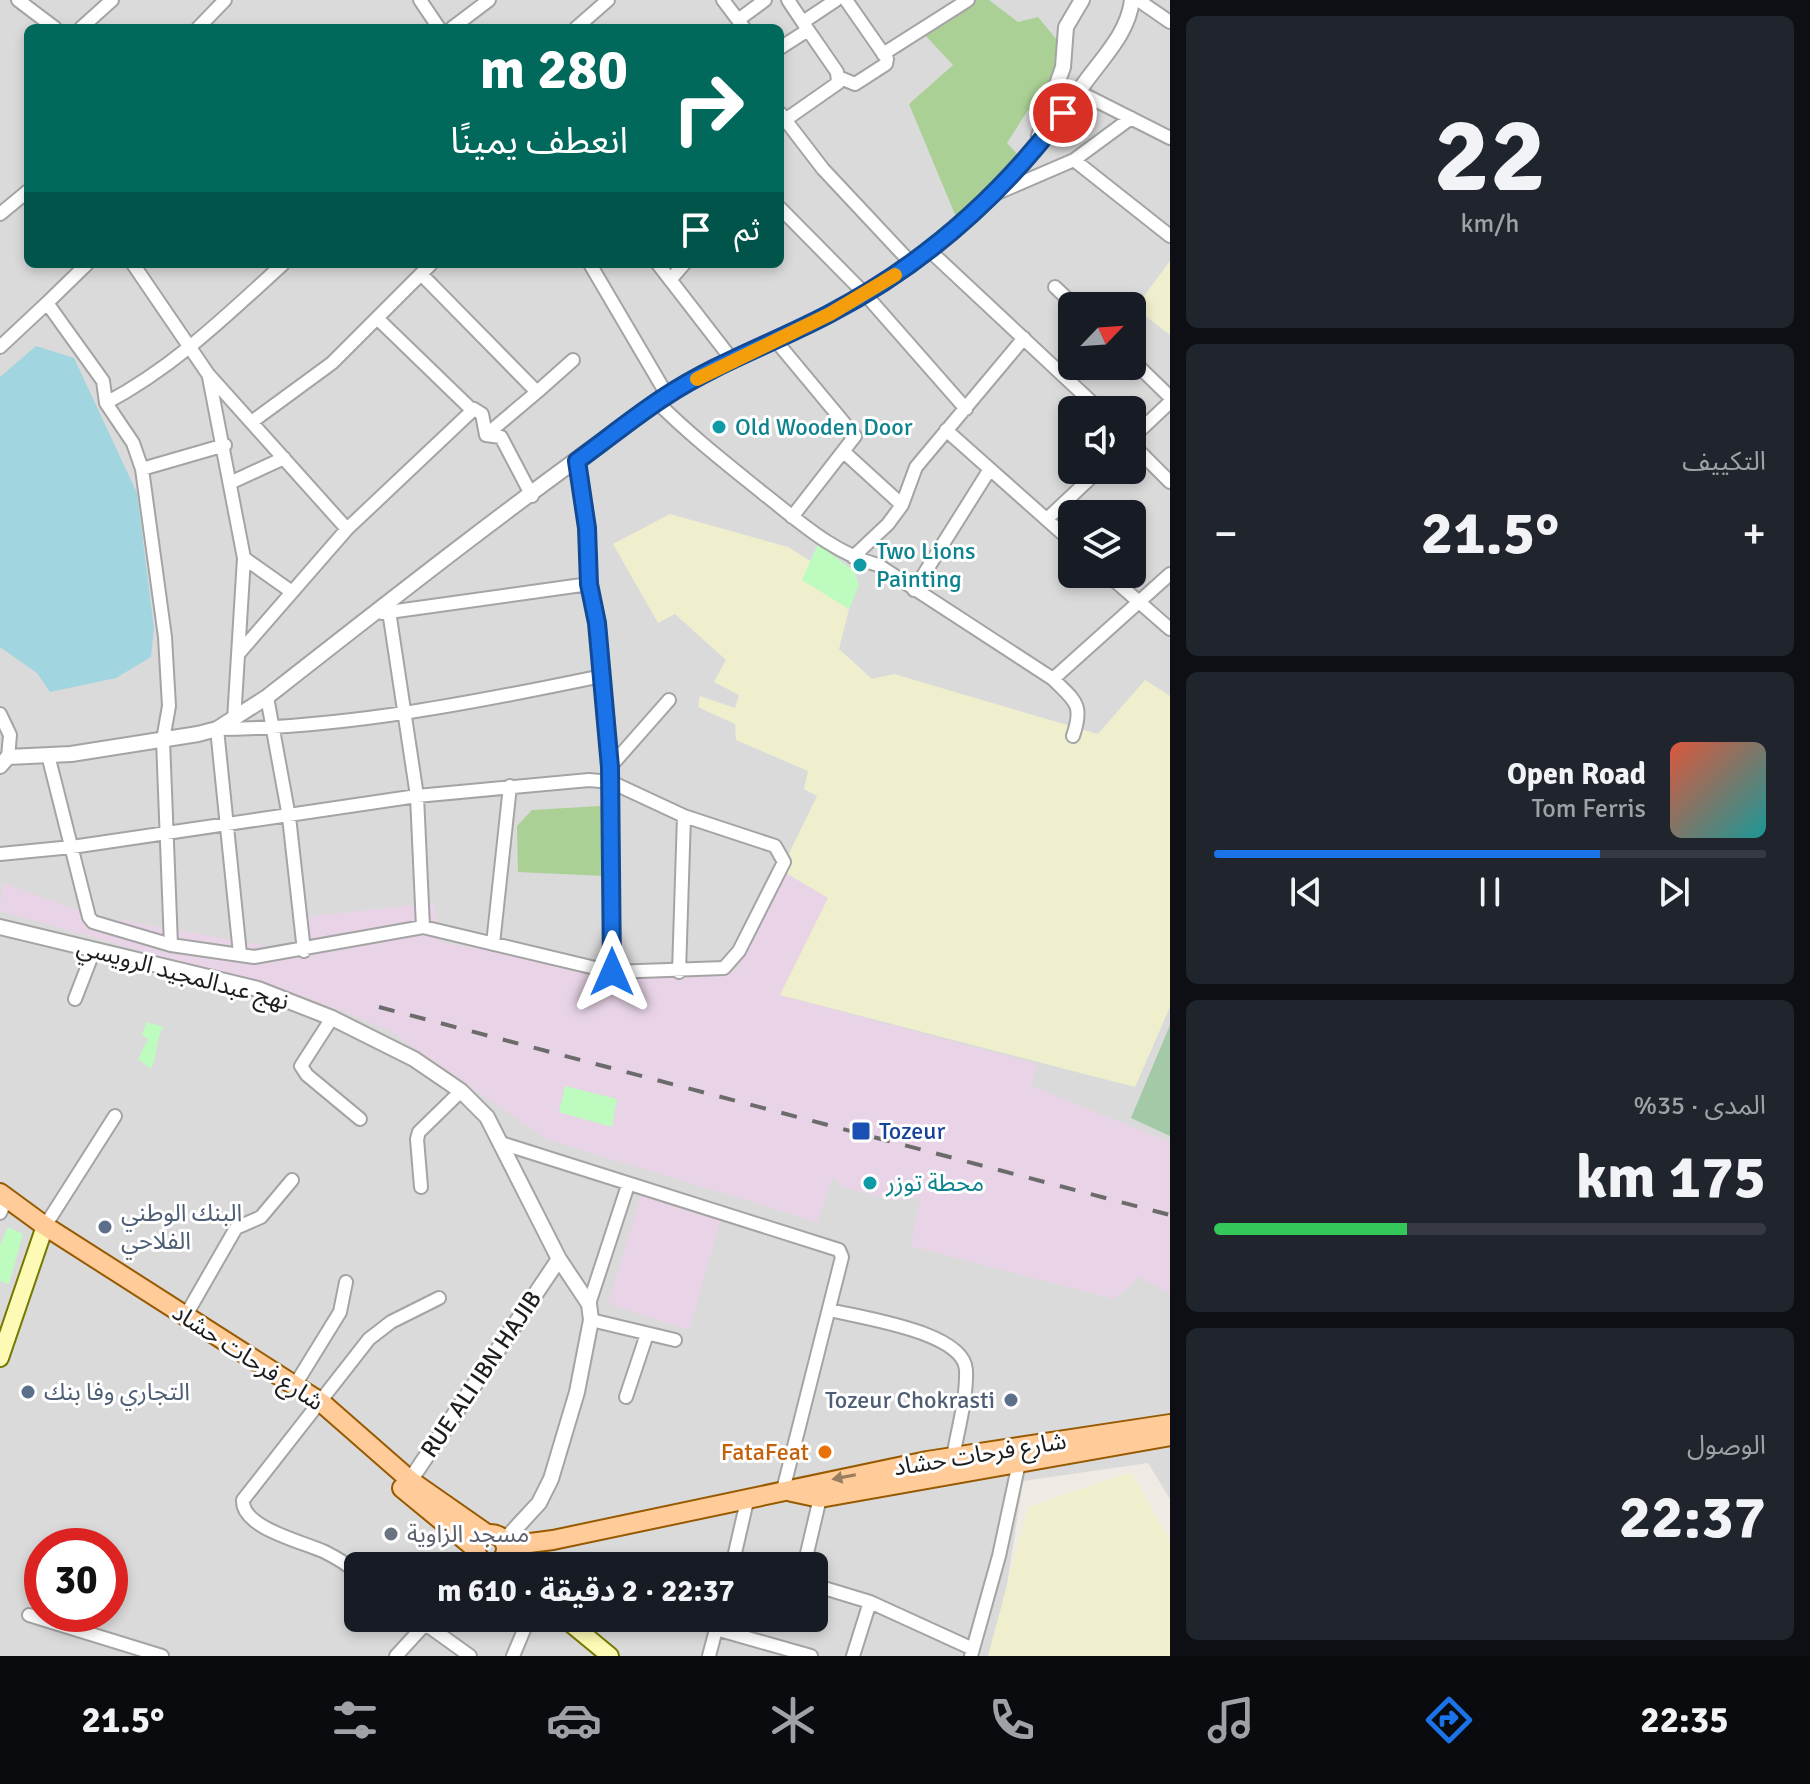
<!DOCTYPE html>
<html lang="ar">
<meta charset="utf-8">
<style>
:root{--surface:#171b24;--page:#20242c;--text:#f1f3f6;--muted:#9ea1a6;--line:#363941;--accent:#1a73e8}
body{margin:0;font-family:Signika,"Noto Sans Arabic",sans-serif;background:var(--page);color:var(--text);direction:rtl;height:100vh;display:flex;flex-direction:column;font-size:30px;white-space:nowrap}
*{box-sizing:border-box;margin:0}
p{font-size:26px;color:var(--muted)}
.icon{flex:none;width:44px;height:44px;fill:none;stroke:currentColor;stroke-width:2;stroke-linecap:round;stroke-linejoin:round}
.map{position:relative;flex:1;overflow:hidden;direction:ltr}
.sheet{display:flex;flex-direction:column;gap:16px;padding:16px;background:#0d0f14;width:640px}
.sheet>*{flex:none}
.top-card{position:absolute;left:24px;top:24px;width:760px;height:244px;border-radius:12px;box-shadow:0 4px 12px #0003;direction:rtl;background:#00695c;color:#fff;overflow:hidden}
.needle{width:52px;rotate:65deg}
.controls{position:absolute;left:1058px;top:292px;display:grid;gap:16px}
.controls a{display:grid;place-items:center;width:88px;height:88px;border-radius:12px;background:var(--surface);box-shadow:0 4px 12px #0003;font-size:40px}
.speed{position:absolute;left:24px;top:1528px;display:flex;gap:16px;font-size:40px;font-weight:700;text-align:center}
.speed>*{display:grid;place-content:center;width:104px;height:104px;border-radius:50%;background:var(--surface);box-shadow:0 4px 12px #0003;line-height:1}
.speed .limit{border:12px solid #d22;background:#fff;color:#111}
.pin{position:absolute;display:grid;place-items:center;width:68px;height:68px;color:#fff;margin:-34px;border:4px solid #fff;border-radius:50%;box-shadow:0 2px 8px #0007}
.me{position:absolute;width:88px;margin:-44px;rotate:0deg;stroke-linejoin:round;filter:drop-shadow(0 0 6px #0008)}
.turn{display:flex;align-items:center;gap:28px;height:168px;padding:0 24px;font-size:36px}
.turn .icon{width:104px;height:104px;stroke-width:2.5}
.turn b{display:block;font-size:56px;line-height:68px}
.then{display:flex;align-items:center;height:76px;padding:0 24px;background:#0003;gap:16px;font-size:30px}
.big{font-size:60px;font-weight:700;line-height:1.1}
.sheet .card{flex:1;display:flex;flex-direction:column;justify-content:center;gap:12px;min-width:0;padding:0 28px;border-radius:12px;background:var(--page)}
.sheet .dial{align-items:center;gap:0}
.dial b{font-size:104px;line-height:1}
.song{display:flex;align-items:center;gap:24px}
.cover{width:96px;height:96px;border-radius:12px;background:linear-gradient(135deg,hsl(10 70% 55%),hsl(180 70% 35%))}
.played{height:8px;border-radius:4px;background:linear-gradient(90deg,var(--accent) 70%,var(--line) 70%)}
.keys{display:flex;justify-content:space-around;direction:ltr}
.heat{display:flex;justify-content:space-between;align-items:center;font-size:44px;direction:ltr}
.charge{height:12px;border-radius:6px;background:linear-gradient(90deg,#34c759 35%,var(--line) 0)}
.trip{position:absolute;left:344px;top:1552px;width:484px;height:80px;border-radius:12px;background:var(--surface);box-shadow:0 4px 12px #0003;font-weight:700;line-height:80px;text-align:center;direction:rtl}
.dock{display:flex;height:128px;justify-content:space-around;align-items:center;background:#090b0e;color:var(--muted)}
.dock .icon{width:56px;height:56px}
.dock .current{color:var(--accent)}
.dock b{font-size:36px;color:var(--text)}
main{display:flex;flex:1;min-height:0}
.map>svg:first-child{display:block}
</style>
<main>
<section class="sheet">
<div class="card dial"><b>22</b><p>km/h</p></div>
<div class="card"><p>التكييف</p>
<div class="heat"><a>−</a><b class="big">21.5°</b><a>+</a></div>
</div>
<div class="card">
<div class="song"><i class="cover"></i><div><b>Open Road</b><p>Tom Ferris</p></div></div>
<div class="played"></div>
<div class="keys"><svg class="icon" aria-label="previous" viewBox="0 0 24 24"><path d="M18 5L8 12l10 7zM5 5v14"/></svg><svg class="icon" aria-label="pause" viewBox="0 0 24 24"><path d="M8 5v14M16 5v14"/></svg><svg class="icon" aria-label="next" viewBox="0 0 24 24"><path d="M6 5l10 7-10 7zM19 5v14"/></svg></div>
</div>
<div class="card"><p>المدى · 35%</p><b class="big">175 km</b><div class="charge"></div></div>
<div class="card"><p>الوصول</p><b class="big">22:37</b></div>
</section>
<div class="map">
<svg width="1170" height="1656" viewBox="0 0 1170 1656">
<rect width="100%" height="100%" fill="#efeae3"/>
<!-- residential -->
<path fill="#dbdada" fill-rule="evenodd" d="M0,0H1170V1499L1148,1463L1023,1481L996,1656H0ZM28,28H780V264H28ZM1072,306H1132V366H1072ZM1072,410H1132V470H1072ZM1072,514H1132V574H1072ZM42,1546H110V1614H42ZM358,1566H814V1618H358Z"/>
<!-- industrial -->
<path fill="#e8d4e6" d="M781,870L828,898L780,995L1037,1064L1031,1086L1170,1142V1293L1139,1277L1114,1299L911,1246L920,1198L891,1200L842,1187L833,1177L817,1222L546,1139L389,1030L308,998L0,911L3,883L92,915L306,953L304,917L433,903L443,943L602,967L736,971Z
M641,1195L721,1218L689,1330L608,1304Z"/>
<!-- farmland -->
<path fill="#efefcd" d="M1170,261V335L1135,308Z
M670,514L788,547L812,562L803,580L849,609L839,649L872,679L894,674L1098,734L1145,680L1170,696V1007L1135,1087L780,995L828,898L781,870L817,796L804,789L808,771L736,740L735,724L698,707L700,696L735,708L739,695L714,682L726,660L675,614L658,623L613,544Z
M1131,1472L1170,1540V1656H988L1028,1507Z"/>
<!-- forest -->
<path fill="#abd095" d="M976,0H989L1018,22L1038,17L1067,52L1042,119L1028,110L1007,143L1021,158L956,217L909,104L953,65L922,32Z
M600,806L607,827L604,876L518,872L517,826L532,810Z"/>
<!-- cemetery -->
<path fill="#a3c9a6" d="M1170,1025V1136L1131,1118Z"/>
<!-- park -->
<path fill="#bdfcbe" d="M818,544L854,571L859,585L849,609L802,580Z
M147,1022L163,1027C155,1042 158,1054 151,1069L138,1059L148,1039L142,1035Z
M565,1086L617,1099L612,1127L559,1112Z
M8,1227L23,1234L9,1284L0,1281V1246Z"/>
<!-- water -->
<path fill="#a1d5df" d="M36,346L74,358L137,493L154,628L151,657L116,678L50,692L37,673L0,647V377Z"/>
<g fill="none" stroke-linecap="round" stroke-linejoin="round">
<!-- minor casing -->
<g stroke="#a4a4a4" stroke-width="16">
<path id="minor" d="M18,0L55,28
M420,0L439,28
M723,0L744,28
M1138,0L1170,22
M738,20L765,0
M803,22L836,0
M81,28L112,0
M198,28L225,0
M452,28L489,0
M576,28L608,0
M780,48L808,30L788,0
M883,54L968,0
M838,77L855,84L886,64L887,59L846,0
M1079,92L1170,138
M780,113L823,169L912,264
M785,120L838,83L837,72L808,30
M1074,160L1131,118
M995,194L1074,160L1170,236
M780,208L865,294L966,409
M0,214L28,191
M930,251L1100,410
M133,264L208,374L347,529L474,409L482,414L486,435L501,437L532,496
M590,264L667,395
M658,264L733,361
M422,275L537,392L486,435
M670,280L684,264
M1055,287L1075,306
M47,303L87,264
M378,319L471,409
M776,341L855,436L792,517
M0,347L47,303L103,381L106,403L133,443L142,469L165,637L169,706L163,740L171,945
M1132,360L1170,397
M209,377L244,558L234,720
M537,392L573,360
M657,402C691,436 727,464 764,494C800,522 833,553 878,565L1053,679
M106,403C174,367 226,316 283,264
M253,421L332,363L431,264
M946,430L1072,542
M1132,438L1170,402
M1132,444L1170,482
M845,453L902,505
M577,461L587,528L589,584L597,623L610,767L612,972
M142,469L225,445
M232,482L284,458
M1047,519L1099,470
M853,557L888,524L902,505L916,467L1024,338
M244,558L292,592
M1107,574L1170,629
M914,590L990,469
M389,611L417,796L423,927
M382,613L589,584
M240,652L347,529
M267,697L289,817L304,951
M0,714L10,735L8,757
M1073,736C1084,704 1075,701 1053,679L1170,574
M610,767L669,700
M0,854L72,847L417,796L589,780L611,782L684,816L775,846L784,862L739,951L724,968L612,972L423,927L254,957L171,945L93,922L89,917L48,755
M493,944L510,786
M240,954L217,729C346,728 477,702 602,676
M679,972L684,816
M75,999L94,950
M332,1018L301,1066L307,1075L360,1119
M504,1144L839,1250L842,1257L782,1494
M421,1187L417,1139L419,1132L461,1091
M0,1213L2,1209
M45,1226L115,1116
M589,1304L628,1185
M830,1310C862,1318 964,1332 966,1370C967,1398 958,1429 953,1457
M186,1315L236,1228L261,1217L292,1180
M591,1320L675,1340
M295,1385L340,1312L346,1282
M626,1397L647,1334
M734,1560L755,1566
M471,1566L479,1558
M732,1566L747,1501
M804,1566L820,1498
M358,1573C348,1565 337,1558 325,1552C304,1542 241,1528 243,1500L369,1339L391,1322L439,1298
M814,1585L870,1602L973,1649
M29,1615L162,1656
M417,1618L470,1656
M716,1629L811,1656
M396,1656L429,1620
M513,1656L529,1618
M709,1656L719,1618
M853,1656L870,1602
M971,1656L999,1556L1020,1458"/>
</g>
<!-- tertiary casing -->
<g stroke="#a4a4a4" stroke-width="18">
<path id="tertiary" d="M1039,136L1063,67L1066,27L1082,0
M0,766L8,757L71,754L198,734L217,729L267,697C397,595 528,492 664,397C713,363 773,342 826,316C930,263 1016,184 1081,88C1100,60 1128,35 1132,0
M0,927L258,989L332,1018L414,1059L461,1091L487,1117L559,1259L589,1304L591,1320L577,1392L551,1479L539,1503L504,1541
M405,1488L559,1259"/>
</g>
<!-- secondary casing -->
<g stroke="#747900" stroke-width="20">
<path id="secondary" d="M0,1358L45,1226
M504,1558L511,1566
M564,1618L610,1656"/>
</g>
<!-- primary casing -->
<g stroke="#975a00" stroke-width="22">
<path id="primary" d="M0,1193L45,1226L322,1403L411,1481L487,1534
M402,1488L476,1549
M792,1492L820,1498L1170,1436
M476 1549a15 15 0 1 1 30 0a15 15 0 1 1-30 0Z
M506,1546L553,1540L927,1461L1170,1424"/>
</g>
<!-- minor -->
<use href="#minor" stroke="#fff" stroke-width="12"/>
<!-- tertiary -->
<use href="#tertiary" stroke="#fff" stroke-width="14"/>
<!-- secondary -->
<use href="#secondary" stroke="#fcfab4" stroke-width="16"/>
<!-- primary -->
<use href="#primary" stroke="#ffcb98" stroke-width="18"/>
<!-- rail -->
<path stroke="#6b6b6b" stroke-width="4" stroke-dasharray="16 16" stroke-linecap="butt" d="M379,1007L1170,1215"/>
</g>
<!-- one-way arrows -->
<defs><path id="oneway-solid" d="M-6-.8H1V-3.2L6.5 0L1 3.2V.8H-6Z" transform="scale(2)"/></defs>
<use fill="#997d61" href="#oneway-solid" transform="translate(844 1477) rotate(169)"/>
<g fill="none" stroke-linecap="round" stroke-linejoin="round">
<!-- route casing -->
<g stroke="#114b97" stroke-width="20">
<path id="route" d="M612,972L610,767L597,623L589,584L587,528L577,461C606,440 635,416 666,396C716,363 776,342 829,314C923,265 1000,197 1063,113"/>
</g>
<!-- route -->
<use href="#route" stroke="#1a73e8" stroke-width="14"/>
<!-- slow -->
<path stroke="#f59e0b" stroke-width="14" d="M697,379L830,314L895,275"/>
</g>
<!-- markers -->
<g fill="#0f9aa8" stroke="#fff" stroke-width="3">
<circle cx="719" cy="427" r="8"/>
<circle cx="860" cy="565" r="8"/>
<circle cx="870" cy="1183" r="8"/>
</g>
<rect fill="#1a4fb4" stroke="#fff" stroke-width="3" x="851" y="1121" width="20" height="20" rx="4"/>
<g fill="#5c6f8a" stroke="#fff" stroke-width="3">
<circle cx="105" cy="1227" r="8"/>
<circle cx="28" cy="1392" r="8"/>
<circle cx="1011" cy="1400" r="8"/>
</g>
<circle fill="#e8710a" stroke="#fff" stroke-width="3" cx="825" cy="1452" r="8"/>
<circle fill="#6b7280" stroke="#fff" stroke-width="3" cx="391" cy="1534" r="8"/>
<g text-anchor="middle" stroke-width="6" stroke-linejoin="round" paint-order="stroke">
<!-- culture labels -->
<g font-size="24" fill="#0d838f" stroke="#fff" text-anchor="start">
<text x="735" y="435">Old Wooden Door</text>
<text x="876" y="559">Two Lions<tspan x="876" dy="28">Painting</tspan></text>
<text x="886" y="1191">محطة توزر</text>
</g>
<!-- street labels -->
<g font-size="24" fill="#1d1d1d" stroke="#fff">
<text transform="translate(183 974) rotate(15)" y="8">نهج عبدالمجيد الرويسي</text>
<text transform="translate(248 1357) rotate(33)" y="8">شارع فرحات حشاد</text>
<text transform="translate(481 1374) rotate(-56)" y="8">RUE ALI IBN HAJIB</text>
<text transform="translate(980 1454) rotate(-9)" y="8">شارع فرحات حشاد</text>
</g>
<!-- transit labels -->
<g font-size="24" fill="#164399" stroke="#fff" text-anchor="start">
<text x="879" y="1139">Tozeur</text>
</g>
<!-- service labels -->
<g font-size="24" fill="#4e5e75" stroke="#fff" text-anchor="start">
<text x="121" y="1221">البنك الوطني<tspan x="121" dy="28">الفلاحي</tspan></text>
<text x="44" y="1400">التجاري وفا بنك</text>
<text x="995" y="1408" text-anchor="end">Tozeur Chokrasti</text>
</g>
<!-- food labels -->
<g font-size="24" fill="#c56008" stroke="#fff" text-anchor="end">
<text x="809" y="1460">FataFeat</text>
</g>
<!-- worship labels -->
<g font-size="24" fill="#5b616d" stroke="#fff" text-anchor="start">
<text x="407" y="1542">مسجد الزاوية</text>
</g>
</g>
</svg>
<div class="controls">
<a><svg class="needle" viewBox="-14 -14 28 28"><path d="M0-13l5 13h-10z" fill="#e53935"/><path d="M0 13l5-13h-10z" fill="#9ea1a6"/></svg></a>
<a><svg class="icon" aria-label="sound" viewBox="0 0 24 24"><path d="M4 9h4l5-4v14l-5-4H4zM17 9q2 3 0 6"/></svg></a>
<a><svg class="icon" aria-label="layers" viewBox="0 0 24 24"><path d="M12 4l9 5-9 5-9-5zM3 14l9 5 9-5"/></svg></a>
</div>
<div class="speed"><div class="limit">30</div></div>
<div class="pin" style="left:1063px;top:113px;background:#d93025"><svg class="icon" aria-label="arrive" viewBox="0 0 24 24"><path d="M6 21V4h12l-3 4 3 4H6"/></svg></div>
<svg class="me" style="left:612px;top:972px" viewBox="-20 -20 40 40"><path d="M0-17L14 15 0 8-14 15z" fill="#1a73e8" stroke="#fff" stroke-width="4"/></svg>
<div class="trip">22:37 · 2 دقيقة · 610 m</div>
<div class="top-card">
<div class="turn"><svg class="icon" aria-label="right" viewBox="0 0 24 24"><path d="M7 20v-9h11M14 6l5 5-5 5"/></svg><div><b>280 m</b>انعطف يمينًا</div></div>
<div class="then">ثم<svg class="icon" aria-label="arrive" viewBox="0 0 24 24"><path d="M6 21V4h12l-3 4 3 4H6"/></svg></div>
</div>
</div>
</main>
<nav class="dock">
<b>22:35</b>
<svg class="icon current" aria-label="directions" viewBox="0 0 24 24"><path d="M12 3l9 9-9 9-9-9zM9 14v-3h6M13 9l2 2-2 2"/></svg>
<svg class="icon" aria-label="music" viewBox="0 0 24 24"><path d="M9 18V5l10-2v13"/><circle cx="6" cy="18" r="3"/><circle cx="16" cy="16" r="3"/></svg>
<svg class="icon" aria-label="phone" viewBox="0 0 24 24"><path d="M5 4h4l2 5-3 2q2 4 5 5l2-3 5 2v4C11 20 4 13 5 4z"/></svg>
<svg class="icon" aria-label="climate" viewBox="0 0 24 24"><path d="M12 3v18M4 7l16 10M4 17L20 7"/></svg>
<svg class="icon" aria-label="car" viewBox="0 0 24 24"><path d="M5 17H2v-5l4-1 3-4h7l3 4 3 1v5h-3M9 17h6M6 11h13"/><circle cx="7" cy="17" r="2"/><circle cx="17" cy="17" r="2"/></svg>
<svg class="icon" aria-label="filters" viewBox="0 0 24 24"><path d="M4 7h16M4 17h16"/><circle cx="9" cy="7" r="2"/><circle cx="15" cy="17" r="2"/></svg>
<b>21.5°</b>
</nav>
